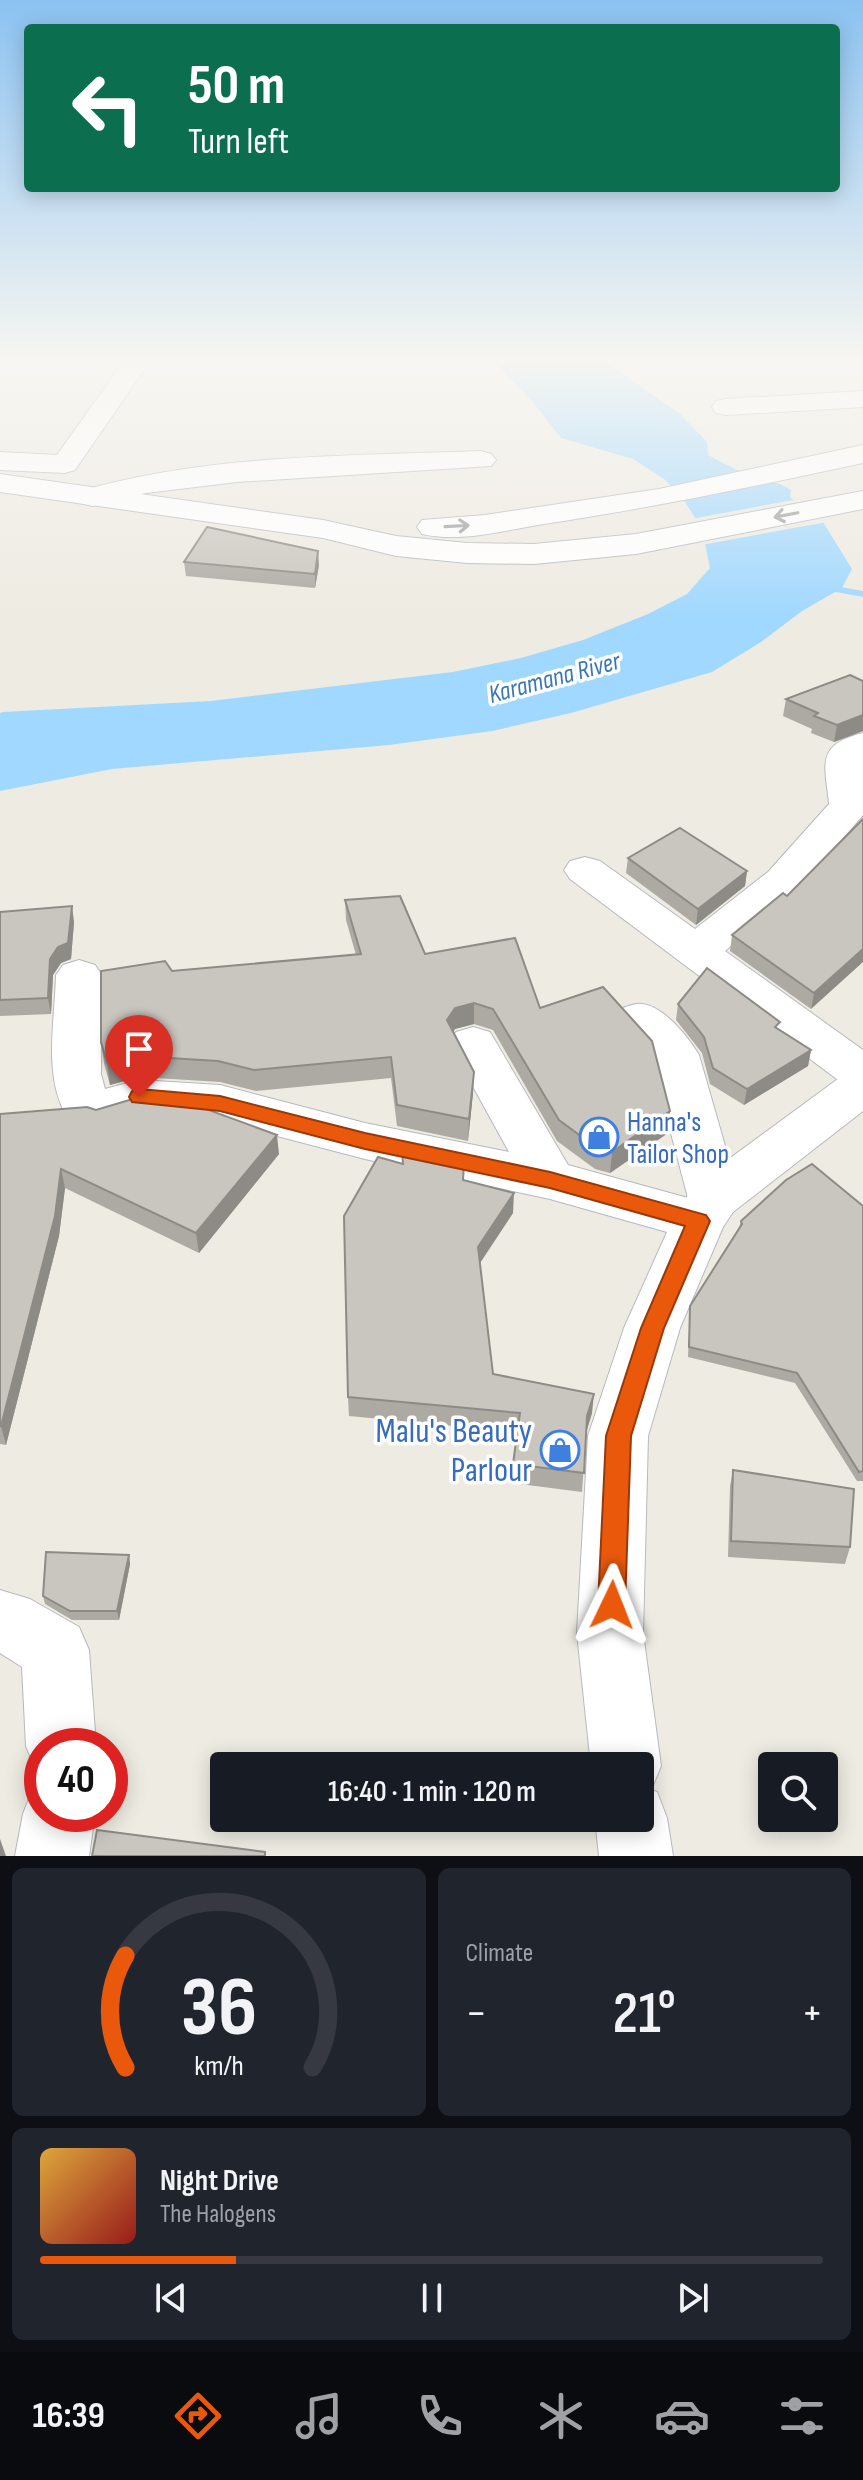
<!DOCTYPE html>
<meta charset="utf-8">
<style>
:root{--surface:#171b24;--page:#20242c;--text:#f1f3f6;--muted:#9ea1a6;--line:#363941;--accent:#ea580c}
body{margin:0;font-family:"Sofia Sans Condensed",sans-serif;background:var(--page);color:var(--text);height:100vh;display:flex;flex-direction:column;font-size:30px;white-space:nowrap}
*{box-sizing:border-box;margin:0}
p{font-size:26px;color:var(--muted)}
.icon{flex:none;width:44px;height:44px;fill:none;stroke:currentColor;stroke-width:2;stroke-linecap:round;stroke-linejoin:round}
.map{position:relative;height:1856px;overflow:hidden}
.side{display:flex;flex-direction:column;gap:12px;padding:12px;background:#0d0f14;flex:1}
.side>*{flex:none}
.banner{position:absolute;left:24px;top:24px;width:816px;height:168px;border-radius:8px;box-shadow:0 4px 20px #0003;background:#0b6e4f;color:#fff;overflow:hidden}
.tools{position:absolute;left:758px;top:1752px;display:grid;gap:16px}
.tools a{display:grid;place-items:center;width:80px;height:80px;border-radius:8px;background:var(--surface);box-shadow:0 4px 20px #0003;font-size:40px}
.speed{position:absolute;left:24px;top:1728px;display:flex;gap:16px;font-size:40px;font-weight:700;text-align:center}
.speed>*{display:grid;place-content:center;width:104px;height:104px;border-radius:50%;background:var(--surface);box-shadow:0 4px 20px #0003;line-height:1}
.speed .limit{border:12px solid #d22;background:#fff;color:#111}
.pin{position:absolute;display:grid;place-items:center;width:68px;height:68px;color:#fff;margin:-82px -34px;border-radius:50% 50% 50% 0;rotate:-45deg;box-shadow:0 0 8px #0007}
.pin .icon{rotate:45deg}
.me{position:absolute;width:88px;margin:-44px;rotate:2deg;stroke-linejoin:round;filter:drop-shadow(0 0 6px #0008)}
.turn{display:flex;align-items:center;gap:28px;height:168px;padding:0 32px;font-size:36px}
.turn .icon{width:104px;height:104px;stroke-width:2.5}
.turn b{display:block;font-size:56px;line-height:68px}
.big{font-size:60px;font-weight:600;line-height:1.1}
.side .card{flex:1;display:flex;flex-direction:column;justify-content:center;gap:12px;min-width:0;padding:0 28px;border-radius:12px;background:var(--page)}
.side .dial{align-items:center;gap:0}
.dial svg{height:208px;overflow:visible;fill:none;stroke:var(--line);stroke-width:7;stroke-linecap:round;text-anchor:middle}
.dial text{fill:var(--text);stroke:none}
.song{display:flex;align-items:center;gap:24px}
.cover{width:96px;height:96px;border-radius:12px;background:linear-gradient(135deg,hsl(40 70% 55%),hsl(0 70% 35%))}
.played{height:8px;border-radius:4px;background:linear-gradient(90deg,var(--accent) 25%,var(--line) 25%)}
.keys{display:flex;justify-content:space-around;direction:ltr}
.heat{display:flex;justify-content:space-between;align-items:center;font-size:44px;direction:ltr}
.side .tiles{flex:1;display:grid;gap:12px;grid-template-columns:1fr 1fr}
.card:last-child{grid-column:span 2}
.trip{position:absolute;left:210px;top:1752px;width:444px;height:80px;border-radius:8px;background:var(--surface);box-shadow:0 4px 20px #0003;font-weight:600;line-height:80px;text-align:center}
.tabs{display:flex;height:128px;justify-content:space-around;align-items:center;background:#090b0e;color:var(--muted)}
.tabs .icon{width:56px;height:56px}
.tabs .on{color:var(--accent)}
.tabs b{font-size:36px;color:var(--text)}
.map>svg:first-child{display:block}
</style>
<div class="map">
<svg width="863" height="1856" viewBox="0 0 863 1856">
<rect width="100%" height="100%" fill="#eeebe2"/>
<!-- water -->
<path fill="#a1d8ff" d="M490,358H599L680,414L707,442L708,455L750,477L780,484L791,490L790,497L823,522L852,569L842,588L802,611L761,642L712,672L571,713L492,731L389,745L112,769L0,791V713L3,712L211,701L453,672L521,658L583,640L648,614L687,594L710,568L702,529L680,494L664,479L633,459L561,438L532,401Z"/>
<!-- pier -->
<path fill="#eeebe2" d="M799,499L827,522L701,545L698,530L691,519Z"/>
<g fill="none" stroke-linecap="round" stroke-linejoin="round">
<!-- stream -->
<path fill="#a1d8ff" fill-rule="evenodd" d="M824,584L863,591V597L820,589V585Z"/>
<!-- street casing -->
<g stroke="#b5b9bd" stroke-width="2">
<path id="street" d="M126,358H152L75,470L65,473L0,470V452L57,455Z
M863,391V407L726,415L716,413L712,407L716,401L726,399Z
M481,451L491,454L496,460L491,466L237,482L146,493L92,506L81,503L77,497L81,491C210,454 349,456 481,451Z
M863,733V815L798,890L725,951L863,1050V1091L846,1086L570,879L564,870L570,861L585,857L600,861L695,929L768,872L829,804C825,764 815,745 863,733Z
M79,960L95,965L102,975L101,1074L105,1089L139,1080L220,1085L365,1123L509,1152L449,1043L456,1032L473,1027L490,1032L568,1165L688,1198L652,1061L617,1019L623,1008C629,1006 636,1003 642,1004C664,1006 688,1037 699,1055L740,1198L733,1212L723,1215L726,1221L718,1235L699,1241L550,1199L365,1159L220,1121L139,1114L99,1126L66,1115C43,1075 55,1020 56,975L63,965Z
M0,1590L30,1599L79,1627L89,1650L96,1746H42V1773L36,1771L26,1746L22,1667L0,1653Z
M42,1785V1814H95L89,1856H15L23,1814L33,1788Z"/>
</g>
<!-- secondary casing -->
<g stroke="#b6babf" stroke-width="2">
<path id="secondary" d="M863,445V463C757,486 651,508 544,524C506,530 460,543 422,534L417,527L422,520L485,515L659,489Z
M0,474L323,520L396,536L467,543L534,544L636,534L863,491V509L636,554L534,564L467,563L396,556L323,538L0,492Z
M863,1068V1111L733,1212L723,1227L680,1328L648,1436L643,1633L661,1766L651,1790L657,1792L667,1818L673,1856H599L595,1818H640V1766H591L577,1633L588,1436L624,1328L672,1221L695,1184L846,1073Z"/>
</g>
<!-- street -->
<use href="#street" fill="#fff" fill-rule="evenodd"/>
<!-- secondary -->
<use href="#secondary" fill="#fff" fill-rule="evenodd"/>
</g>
<!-- wall -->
<path fill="#adaaa4" d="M184,562L319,565L315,588L186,576Z
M863,681V731L834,742L811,733L812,729L783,716L786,699Z
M863,819L811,1009L730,951L732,935L787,896Z
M628,858L747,871L745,886L696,925L626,873Z
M345,900L425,954L540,1008L670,1111L668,1133L610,1173L595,1169L557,1141L493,1030L474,1024L455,1029L453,1032L473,1093L468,1141L397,1126L391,1078L256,1091L220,1082L139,1077L110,1085L104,1063L101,1042L172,971L356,955L346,920Z
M0,912L74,922L71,959L61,963L53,975L51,1014L0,1016Z
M678,1004L779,1029L811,1050L808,1066L744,1105L710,1084L702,1053L676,1020Z
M0,1114L279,1154L199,1253L65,1188L59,1236L6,1445L0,1444Z
M402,1150L464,1164V1180L513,1213L480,1263L493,1374L592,1413L586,1433L582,1492L512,1483L513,1464L518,1432L349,1416L348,1397L402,1164Z
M863,1206V1481H857L795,1383L688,1357L690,1306L739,1228L741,1221Z
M733,1470L850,1547L845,1564L728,1557L730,1486Z
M129,1555L130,1564L119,1620H72L45,1604L43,1596Z"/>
<!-- shaded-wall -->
<path fill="#8d8b86" d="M318,551L319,565L315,588V574Z
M863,715V731L834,742L837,725Z
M747,871L745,886L696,925L698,909Z
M72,906L74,922L71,959L61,963L53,975L51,1014L48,998L50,959Z
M863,949V962L811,1009L814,993Z
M474,1003V1024L455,1029L446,1041L447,1020L455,1008Z
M811,1050L808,1066L744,1105L747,1089Z
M136,1056L139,1077L110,1085L107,1063Z
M474,1072L473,1093L468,1141L469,1119Z
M670,1111L668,1133L610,1173L612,1152Z
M277,1135L279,1154L199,1253L196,1233Z
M61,1169L65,1188L59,1236L6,1445L1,1426Z
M514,1193L513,1213L478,1266V1247Z
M594,1394L592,1413L585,1436L587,1416Z
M129,1555L130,1564L119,1620L117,1611Z
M0,1839L6,1856H0Z"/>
<!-- building -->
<path fill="#c9c6bf" stroke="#8d8b86" stroke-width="2" d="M207,527L318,551L315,574L184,562Z
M850,675L863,681V715L837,725L814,716L818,713L786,699Z
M863,819V949L814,993L732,935L783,893L787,896Z
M680,828L747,871L698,909L628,858Z
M400,896L425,954L515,938L540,1008L603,987L652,1041L670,1111L612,1152L597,1148L559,1120L493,1009L474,1003L455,1008L447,1020L474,1072L469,1119L397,1105L391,1057L254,1070L218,1061L136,1056L107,1063L101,1042V971L165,961L172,971L361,954L345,900Z
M72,906L68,943L58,947L50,959L48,998L0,1000V912Z
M707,968L780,1022L775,1027L811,1050L747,1089L713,1068L704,1037L678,1004Z
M136,1098L187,1102L277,1135L196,1233L61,1169L55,1216L1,1426L0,1425V1114L87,1107L96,1110Z
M402,1150L464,1164L463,1180L514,1193L478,1247L493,1374L594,1394L587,1416L584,1473L513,1464L520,1413L348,1397L344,1216L378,1157L403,1164Z
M812,1164L863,1206V1471L859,1472L797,1373L689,1347L690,1306L742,1224L741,1221L786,1180Z
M733,1470L854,1489L850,1547L731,1541Z
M46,1552L129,1555L117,1611H70L43,1596Z
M97,1830L265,1852V1856H92Z"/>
<!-- one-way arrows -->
<defs><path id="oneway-shaft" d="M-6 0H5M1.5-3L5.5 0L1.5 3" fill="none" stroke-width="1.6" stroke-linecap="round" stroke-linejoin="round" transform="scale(2)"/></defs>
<g stroke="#9d9fa2">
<use href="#oneway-shaft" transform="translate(786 515) rotate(169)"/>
<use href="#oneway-shaft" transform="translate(457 526) rotate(-3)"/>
</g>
<!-- sky -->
<linearGradient id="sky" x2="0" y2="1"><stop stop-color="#8bc2f1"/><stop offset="0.58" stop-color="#f7f6f2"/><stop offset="1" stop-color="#f7f6f2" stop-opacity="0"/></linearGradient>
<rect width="863" height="618" fill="url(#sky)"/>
<!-- route -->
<path fill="#ea580c" stroke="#983908" stroke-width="2" d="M139,1089L220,1096L365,1133L550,1172L706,1215L710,1221L664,1328L631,1436L625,1605L621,1614L612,1618L602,1614L598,1605L606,1436L641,1328L685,1226L550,1188L365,1149L220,1111L132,1102L129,1097L132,1091Z"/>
<!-- icons -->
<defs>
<g id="shop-ring" transform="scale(2)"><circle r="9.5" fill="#fff" stroke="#3f7fe0" stroke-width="1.5"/><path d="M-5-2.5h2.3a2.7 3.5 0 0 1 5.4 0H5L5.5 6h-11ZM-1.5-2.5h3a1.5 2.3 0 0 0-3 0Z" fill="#3f7fe0"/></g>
</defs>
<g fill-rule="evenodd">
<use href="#shop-ring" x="599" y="1137"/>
<use href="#shop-ring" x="560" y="1450"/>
</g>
<g text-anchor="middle" stroke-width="7" stroke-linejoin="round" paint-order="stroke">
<!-- far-water labels -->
<g font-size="26" font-style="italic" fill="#3a78b5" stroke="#fff">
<text transform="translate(554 677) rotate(-15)" y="9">Karamana River</text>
</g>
<!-- shop labels -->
<g font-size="28" fill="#366cbe" stroke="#fff" text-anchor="start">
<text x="627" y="1131">Hanna's<tspan x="627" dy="32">Tailor Shop</tspan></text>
</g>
<!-- near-shop labels -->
<g font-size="34" fill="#366cbe" stroke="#fff" text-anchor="end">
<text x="532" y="1442">Malu's Beauty<tspan x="532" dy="39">Parlour</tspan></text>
</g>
</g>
</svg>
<div class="tools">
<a><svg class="icon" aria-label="search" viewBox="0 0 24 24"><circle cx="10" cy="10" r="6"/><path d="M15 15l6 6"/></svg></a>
</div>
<div class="speed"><div class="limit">40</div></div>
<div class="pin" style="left:139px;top:1097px;background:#d93025"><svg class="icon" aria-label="arrive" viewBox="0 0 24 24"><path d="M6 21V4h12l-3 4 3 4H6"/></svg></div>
<svg class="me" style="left:612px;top:1605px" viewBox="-20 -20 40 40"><path d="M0-17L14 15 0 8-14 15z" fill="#ea580c" stroke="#fff" stroke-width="4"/></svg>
<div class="trip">16:40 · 1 min · 120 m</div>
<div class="banner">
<div class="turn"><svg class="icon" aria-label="left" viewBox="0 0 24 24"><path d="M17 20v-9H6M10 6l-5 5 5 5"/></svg><div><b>50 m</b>Turn left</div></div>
</div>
</div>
<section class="side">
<div class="tiles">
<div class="card dial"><svg viewBox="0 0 100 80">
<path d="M14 69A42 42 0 1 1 86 69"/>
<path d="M14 69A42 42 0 0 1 14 26" stroke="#ea580c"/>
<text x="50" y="56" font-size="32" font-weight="700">36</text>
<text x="50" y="72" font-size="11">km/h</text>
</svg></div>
<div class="card"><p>Climate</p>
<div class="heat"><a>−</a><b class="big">21°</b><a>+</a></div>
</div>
<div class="card">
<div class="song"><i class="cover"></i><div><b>Night Drive</b><p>The Halogens</p></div></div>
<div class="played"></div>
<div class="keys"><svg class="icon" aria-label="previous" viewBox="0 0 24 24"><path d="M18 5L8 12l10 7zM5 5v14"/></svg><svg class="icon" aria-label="pause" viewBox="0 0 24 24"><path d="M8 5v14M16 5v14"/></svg><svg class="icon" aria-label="next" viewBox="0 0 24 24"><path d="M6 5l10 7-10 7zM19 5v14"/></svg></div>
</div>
</div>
</section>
<nav class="tabs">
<b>16:39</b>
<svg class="icon on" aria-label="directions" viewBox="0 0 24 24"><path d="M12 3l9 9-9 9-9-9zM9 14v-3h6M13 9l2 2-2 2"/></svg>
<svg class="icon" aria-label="music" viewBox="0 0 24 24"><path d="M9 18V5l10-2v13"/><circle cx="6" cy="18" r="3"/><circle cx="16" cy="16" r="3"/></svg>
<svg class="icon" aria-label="phone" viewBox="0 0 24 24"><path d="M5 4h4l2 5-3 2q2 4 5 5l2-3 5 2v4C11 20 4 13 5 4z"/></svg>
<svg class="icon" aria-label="climate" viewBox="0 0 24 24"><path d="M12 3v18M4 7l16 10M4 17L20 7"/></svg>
<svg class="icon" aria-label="car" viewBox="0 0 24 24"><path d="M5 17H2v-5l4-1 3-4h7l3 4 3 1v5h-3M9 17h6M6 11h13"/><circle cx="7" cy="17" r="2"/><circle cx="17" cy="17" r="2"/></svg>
<svg class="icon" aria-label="filters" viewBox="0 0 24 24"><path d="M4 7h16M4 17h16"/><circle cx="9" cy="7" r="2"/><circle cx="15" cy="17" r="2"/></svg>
</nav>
